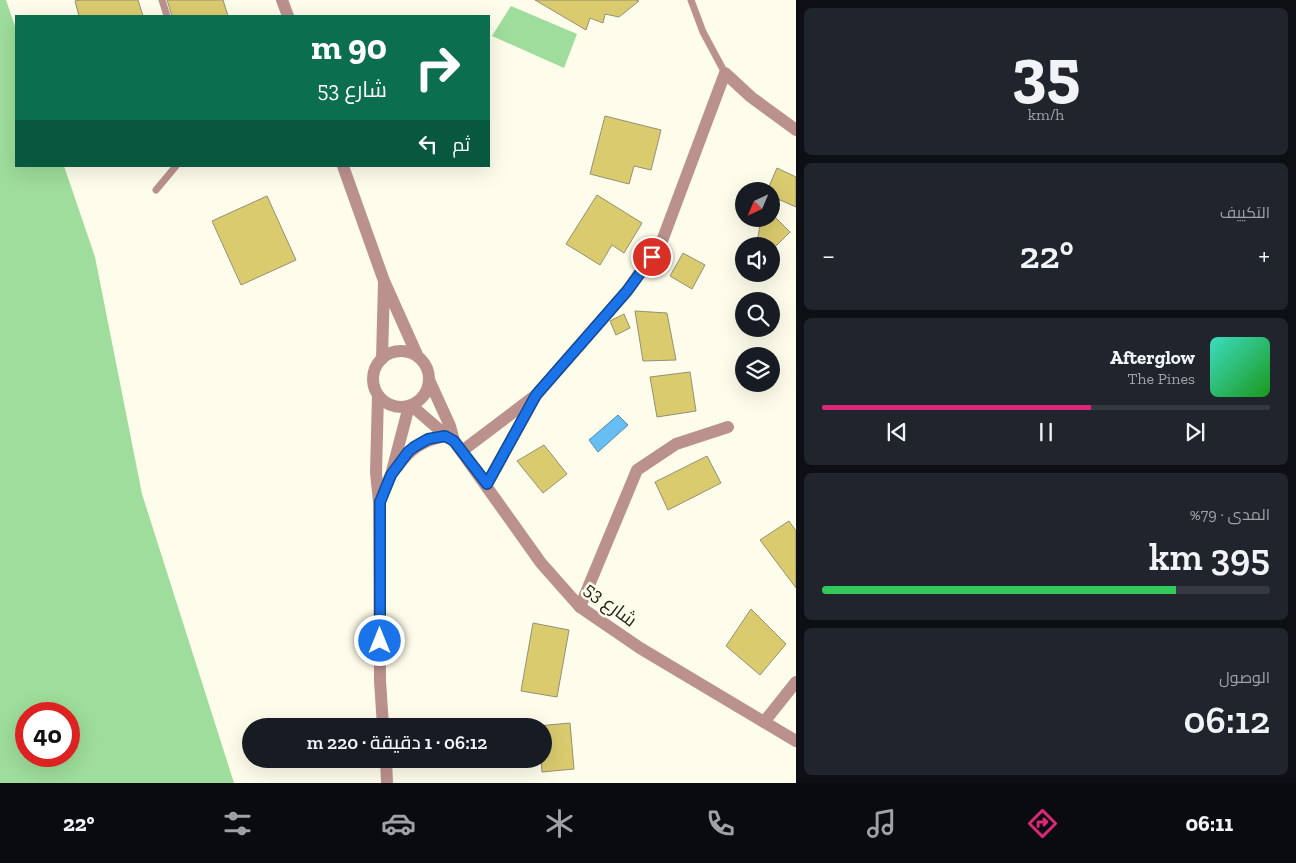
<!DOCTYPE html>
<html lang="ar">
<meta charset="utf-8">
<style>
:root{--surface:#171b24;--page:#20242c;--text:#f1f3f6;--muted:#9ea1a6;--line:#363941;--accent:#db2777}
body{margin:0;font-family:"Zilla Slab",Cairo,serif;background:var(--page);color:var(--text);direction:rtl;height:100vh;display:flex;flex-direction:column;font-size:19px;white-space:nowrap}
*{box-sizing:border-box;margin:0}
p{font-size:16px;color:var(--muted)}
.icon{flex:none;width:28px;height:28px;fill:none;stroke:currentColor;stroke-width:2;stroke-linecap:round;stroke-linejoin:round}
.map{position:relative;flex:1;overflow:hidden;direction:ltr}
.details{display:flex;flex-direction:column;gap:8px;padding:8px;background:#0d0f14;width:500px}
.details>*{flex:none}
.hud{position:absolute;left:15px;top:15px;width:475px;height:152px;border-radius:0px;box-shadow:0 5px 20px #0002;direction:rtl;background:#0b6e4f;color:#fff;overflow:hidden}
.needle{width:32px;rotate:224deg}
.controls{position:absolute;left:735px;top:182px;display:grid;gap:10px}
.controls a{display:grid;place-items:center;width:45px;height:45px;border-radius:50%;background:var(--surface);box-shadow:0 5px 20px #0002;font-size:25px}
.speed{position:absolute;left:15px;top:702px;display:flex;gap:10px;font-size:25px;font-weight:700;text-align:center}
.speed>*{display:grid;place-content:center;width:65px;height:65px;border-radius:50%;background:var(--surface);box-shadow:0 5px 20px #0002;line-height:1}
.speed .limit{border:8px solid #d22;background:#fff;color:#111}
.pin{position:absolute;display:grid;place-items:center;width:42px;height:42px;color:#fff;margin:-21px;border:2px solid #fff;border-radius:50%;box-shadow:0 1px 5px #0007}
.me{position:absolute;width:55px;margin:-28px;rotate:0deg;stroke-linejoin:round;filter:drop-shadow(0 0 4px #0008)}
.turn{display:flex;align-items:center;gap:18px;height:105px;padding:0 20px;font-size:22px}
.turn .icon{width:65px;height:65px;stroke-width:2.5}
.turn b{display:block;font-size:35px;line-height:42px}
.then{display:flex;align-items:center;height:48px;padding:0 20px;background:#0003;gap:10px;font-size:19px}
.big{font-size:38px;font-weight:600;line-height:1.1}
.details .card{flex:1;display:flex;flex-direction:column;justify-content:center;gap:8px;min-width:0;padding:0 18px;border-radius:8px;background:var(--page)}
.details .dial{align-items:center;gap:0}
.dial b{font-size:65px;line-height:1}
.song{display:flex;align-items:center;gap:15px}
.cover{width:60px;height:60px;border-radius:8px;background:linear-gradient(135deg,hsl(170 70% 55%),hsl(120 70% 35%))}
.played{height:5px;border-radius:2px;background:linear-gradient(90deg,var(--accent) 60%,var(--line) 60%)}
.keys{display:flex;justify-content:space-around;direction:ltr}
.heat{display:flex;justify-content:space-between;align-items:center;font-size:28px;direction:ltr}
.charge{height:8px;border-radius:4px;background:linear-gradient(90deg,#34c759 79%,var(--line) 0)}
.trip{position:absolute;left:242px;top:718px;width:310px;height:50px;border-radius:25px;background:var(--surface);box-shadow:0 5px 20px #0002;font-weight:600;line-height:50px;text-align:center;direction:rtl}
.menu{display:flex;height:80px;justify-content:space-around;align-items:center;background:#090b0e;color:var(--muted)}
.menu .icon{width:35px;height:35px}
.menu .on{color:var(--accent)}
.menu b{font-size:22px;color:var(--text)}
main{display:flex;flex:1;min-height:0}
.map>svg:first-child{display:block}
</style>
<main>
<section class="details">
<div class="card dial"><b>35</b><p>km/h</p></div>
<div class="card"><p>التكييف</p>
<div class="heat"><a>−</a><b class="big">22°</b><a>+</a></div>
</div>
<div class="card">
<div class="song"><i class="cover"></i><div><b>Afterglow</b><p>The Pines</p></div></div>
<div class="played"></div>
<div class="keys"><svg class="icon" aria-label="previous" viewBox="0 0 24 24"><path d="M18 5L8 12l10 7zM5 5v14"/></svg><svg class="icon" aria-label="pause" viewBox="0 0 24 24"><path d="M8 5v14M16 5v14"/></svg><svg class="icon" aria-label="next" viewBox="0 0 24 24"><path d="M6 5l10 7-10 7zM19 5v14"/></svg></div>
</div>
<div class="card"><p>المدى · 79%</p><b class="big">395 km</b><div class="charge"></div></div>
<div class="card"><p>الوصول</p><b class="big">06:12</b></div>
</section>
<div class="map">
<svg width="796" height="783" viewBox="0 0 796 783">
<rect width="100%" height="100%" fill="#fefcea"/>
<!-- green -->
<path fill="#9edd9b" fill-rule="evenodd" d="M0,0H6L16,29V166H64L95,257L142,494L234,783H0ZM26,714H69V756H26Z
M511,6L577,34L564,68L492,36Z"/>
<!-- water -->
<path fill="#66bef3" stroke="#518eb0" d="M618,415L628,425L598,452L589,440Z"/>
<!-- building -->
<path fill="#dacb6f" stroke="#959075" d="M80,0H138L143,16H79L75,1Z
M167,0H223L228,16H172Z
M535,0H636L639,1L619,17L605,14L603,23L590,18L586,30Z
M605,116L661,130L651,170L634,166L629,184L590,174Z
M777,168L796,177V207L771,196V191H767Z
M597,195L642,223L624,253L612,245L600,265L566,244Z
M267,196L296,260L241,285L212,221Z
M771,213L790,232L771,251V246H762L757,243L761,219H771Z
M683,253L705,265L692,289L670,276Z
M635,311L667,313L676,360L643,361Z
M624,314L630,328L616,335L610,321Z
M690,372L696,411L657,417L650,377Z
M544,445L567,474L543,493L517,461Z
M707,456L721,483L668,510L655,482Z
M789,521L796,531V588L760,540Z
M751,609L786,644L760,675L726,646Z
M533,623L569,630L557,697L521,691Z
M570,723L574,769L542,772L541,759H544V726H538Z"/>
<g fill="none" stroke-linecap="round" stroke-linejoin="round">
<!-- service -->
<path stroke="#bb918d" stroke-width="7" d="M162,0L167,16
M691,0L703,32L725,73
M156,190L176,166"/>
<!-- minor -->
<path stroke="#bb918d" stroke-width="12" d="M462,451L532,398
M487,484L536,395L627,291L662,241L725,73L751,97L796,130
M580,607L637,470L676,444L728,427
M764,722L796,682"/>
<!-- tertiary -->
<path stroke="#bb918d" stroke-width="12" d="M282,0L288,16
M343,166L384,281L418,357
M373 379a28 28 0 1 1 56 0a28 28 0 1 1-56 0Z
M382,359L384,283
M430,382L450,426L454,441L541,563L580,607L640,648L796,741
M378,395L376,473L379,502L380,681L383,726
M412,406L449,438
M397,467C410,449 423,440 445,436
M379,502L391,475L409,406
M386,759L387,783"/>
</g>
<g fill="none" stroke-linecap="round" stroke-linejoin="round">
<!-- route casing -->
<g stroke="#114b97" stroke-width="12">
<path id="route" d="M380,641V502L391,475L408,452L414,447L428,439L445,436L454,441L487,484L536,395L627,291L652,257"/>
</g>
<!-- route -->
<use href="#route" stroke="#1a73e8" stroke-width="9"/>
</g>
<g text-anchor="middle" stroke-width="5" stroke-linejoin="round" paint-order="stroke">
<!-- street labels -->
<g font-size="19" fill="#201e14" stroke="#fefcea">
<text transform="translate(611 604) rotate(37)" y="7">شارع 53</text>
</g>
</g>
</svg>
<div class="controls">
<a><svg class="needle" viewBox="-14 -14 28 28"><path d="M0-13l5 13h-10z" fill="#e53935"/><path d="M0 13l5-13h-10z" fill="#9ea1a6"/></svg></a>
<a><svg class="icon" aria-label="sound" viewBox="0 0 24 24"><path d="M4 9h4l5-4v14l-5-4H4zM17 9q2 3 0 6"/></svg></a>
<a><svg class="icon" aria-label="search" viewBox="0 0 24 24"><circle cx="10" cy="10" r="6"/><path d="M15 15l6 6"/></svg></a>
<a><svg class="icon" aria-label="layers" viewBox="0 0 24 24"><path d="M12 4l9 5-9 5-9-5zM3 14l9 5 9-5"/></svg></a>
</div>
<div class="speed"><div class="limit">40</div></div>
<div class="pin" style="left:652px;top:257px;background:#d93025"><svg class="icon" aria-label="arrive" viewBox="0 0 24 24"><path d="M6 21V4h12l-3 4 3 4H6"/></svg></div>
<svg class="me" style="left:380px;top:641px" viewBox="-20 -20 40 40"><circle r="17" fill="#1a73e8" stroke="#fff" stroke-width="3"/><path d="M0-11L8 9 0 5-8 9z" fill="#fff"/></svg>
<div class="trip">06:12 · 1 دقيقة · 220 m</div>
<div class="hud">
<div class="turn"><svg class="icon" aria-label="right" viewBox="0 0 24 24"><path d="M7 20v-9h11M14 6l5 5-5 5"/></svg><div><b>90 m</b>شارع 53</div></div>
<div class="then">ثم<svg class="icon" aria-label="left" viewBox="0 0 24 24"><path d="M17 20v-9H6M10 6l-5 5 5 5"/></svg></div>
</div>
</div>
</main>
<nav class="menu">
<b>06:11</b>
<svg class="icon on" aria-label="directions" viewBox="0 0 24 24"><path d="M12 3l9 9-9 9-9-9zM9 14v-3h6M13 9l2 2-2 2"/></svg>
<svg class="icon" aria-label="music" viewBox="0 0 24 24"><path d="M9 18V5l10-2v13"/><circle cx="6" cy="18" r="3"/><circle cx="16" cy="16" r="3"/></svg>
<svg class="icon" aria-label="phone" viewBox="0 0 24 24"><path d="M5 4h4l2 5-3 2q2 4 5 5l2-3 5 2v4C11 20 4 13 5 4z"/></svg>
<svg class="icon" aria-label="climate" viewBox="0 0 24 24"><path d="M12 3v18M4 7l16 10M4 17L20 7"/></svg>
<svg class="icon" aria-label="car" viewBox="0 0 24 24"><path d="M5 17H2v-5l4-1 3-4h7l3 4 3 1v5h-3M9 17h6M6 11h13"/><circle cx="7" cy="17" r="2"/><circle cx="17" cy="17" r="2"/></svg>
<svg class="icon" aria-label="filters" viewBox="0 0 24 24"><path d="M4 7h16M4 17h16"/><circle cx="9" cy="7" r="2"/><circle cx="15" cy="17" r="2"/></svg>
<b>22°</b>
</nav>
